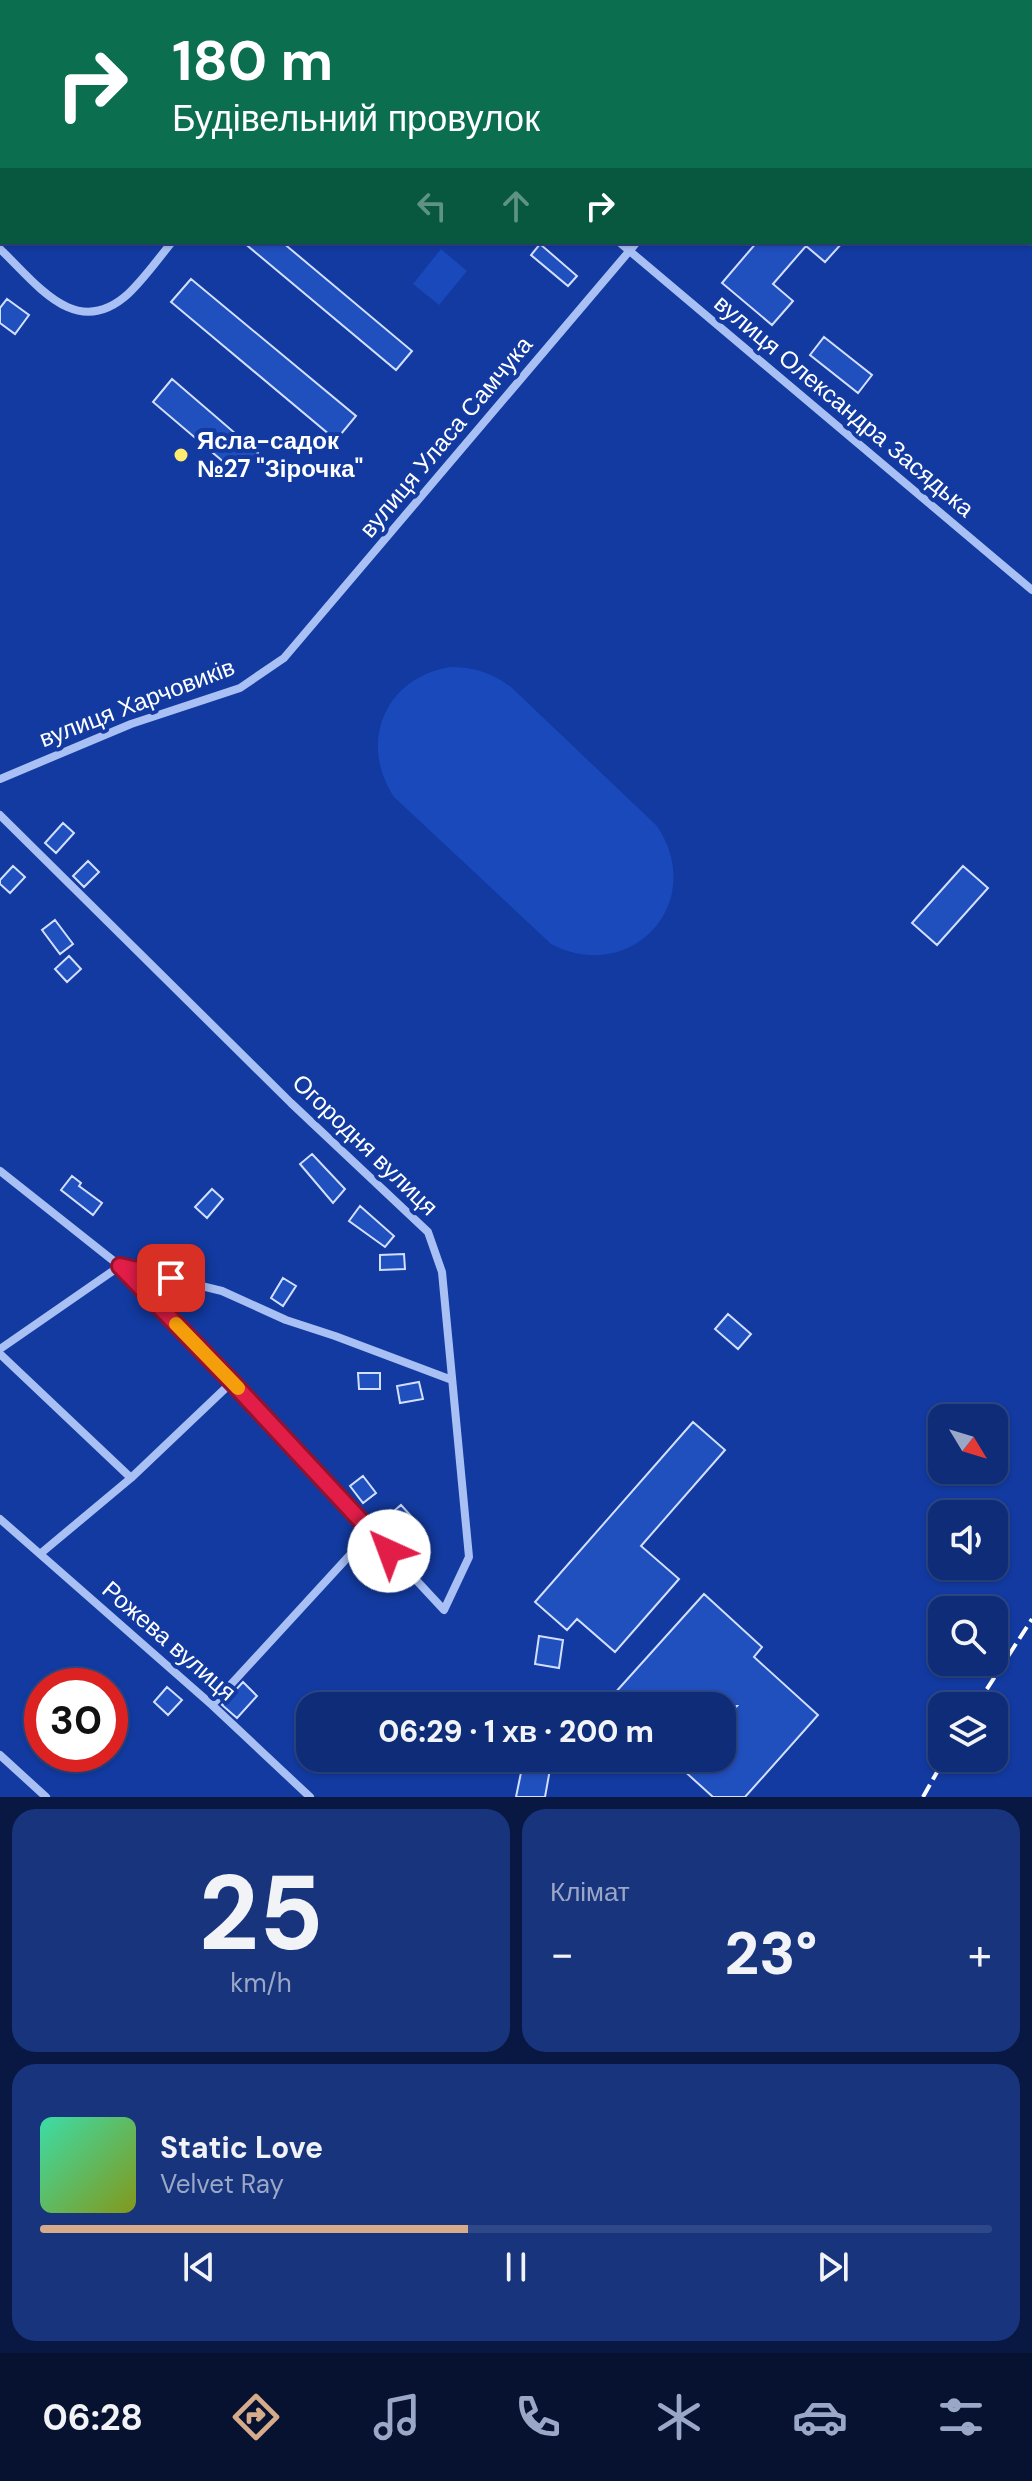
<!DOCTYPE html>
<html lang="uk">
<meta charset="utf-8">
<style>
:root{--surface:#0e2c78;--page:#17347d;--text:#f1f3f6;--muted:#9ba7c6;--line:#2e488a;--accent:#d6ab8b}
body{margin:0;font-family:"DM Sans",sans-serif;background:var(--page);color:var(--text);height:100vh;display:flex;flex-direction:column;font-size:30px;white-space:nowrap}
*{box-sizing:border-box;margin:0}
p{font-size:26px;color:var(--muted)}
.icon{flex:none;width:44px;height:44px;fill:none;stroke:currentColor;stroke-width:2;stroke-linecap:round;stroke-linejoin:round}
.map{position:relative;height:1797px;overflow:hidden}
.drawer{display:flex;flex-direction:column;gap:12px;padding:12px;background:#081842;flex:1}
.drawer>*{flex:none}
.top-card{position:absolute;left:0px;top:0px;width:1032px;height:244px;box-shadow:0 2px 6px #0004,0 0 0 2px var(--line);background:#0b6e4f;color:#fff;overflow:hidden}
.needle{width:52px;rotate:128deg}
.fabs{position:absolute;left:928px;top:1404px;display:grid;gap:16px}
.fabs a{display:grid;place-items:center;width:80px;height:80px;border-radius:16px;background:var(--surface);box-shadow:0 2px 6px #0004,0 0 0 2px var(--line);font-size:40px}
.speed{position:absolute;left:24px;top:1668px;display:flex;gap:16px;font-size:40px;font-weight:700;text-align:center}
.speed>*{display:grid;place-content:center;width:104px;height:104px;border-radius:50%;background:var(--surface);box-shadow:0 2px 6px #0004,0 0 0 2px var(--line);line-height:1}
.speed .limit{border:12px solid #d22;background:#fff;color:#111}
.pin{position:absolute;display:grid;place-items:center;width:68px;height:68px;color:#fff;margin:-34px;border-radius:16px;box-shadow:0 4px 12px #0006}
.me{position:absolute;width:88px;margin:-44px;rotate:317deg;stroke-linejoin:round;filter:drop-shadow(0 0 6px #0008)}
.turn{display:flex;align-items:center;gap:28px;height:168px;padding:0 40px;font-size:36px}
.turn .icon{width:104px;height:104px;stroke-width:2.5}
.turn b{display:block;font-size:56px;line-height:68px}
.lanes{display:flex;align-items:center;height:76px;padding:0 40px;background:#0003;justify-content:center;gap:40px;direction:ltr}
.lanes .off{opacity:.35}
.big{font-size:60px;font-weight:800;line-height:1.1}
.drawer .tile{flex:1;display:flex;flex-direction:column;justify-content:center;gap:12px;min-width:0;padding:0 28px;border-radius:24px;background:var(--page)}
.drawer .dial{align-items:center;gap:0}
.dial b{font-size:104px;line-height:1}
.song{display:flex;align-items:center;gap:24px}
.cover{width:96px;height:96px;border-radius:12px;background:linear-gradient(135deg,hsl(160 70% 55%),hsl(70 70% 35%))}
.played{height:8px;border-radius:4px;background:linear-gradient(90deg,var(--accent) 45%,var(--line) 45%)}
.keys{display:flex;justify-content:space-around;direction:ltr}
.heat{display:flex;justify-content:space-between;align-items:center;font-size:44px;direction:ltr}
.drawer .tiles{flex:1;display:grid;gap:12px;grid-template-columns:1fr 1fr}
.tile:last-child{grid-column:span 2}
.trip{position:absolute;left:296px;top:1692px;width:440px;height:80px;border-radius:24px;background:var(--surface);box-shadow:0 2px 6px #0004,0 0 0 2px var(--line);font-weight:800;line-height:80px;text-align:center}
.menu{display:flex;height:128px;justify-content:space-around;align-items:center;background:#061230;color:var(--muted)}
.menu .icon{width:56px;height:56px}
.menu .selected{color:var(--accent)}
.menu b{font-size:36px;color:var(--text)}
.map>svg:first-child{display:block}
</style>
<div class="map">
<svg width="1032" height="1797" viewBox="0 0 1032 1797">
<rect width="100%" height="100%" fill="#123aa0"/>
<!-- green -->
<path fill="#1949ba" d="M441,249L467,271L439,305L413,284Z
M450,667C474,667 492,673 511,687L657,826C708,902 632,986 551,944L394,797C358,742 385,678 450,667Z"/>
<!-- building -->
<path fill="#204fbe" stroke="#d2dffe" stroke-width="2" d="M243,242H282L412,351L396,370Z
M757,242H843L825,262L806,246L773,284L793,301L772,325L722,283Z
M540,244L577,276L568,286L531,255Z
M191,279L356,416L336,440L171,302Z
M7,299L29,315L15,334L0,323V308Z
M824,337L872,375L858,393L810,355Z
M172,379L258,453L239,475L153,402Z
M63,823L74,833L56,853L45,843Z
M88,861L99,872L84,887L73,876Z
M13,866L25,877L10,893L0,884V880Z
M963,866L988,888L937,945L912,923Z
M55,920L73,944L60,954L42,930Z
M69,956L81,969L67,982L55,969Z
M312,1154L345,1189L333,1203L300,1164Z
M72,1176L81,1183L79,1186L102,1203L93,1215L61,1190Z
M212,1189L223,1199L207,1218L195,1207Z
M360,1206L394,1236L385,1247L349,1221Z
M404,1254L405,1269L380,1270V1255Z
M283,1278L296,1286L283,1306L271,1298Z
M728,1314L751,1334L738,1349L715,1329Z
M358,1373H380V1389H359Z
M419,1382L423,1399L400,1403L397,1386Z
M693,1422L725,1450L641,1546L679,1579L615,1652L577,1619L567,1630L535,1602Z
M363,1476L376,1493L363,1503L350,1486Z
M401,1505L422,1528L409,1540L388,1516Z
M704,1594L762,1647L754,1657L818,1715L745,1797H713L681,1768L690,1758H722V1723L737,1706H628L614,1694Z
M539,1636L563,1640L559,1668L535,1664Z
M243,1682L257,1696L237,1718L222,1705Z
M167,1687L182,1700L168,1715L154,1702Z
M524,1758H552L545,1797H516Z"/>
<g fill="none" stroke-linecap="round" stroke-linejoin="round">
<!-- street -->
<path stroke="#a9c0f5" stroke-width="8" d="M334,0L336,2
M840,2L842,0
M619,242L1032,590
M0,249C37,284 76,341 128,294C144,279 158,259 172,242
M0,779L131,724L240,688L284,658L637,242
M0,815L291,1103L428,1232L442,1272L469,1557L444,1610L232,1382L120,1266L0,1171
M0,1349L120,1266L222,1291L286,1320L335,1336L452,1380
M0,1354L131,1478
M0,1519L212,1705L310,1797
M40,1554L131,1478L232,1382
M212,1705L371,1532
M0,1755L46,1797"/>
<!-- rail -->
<path stroke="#fff" stroke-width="4" stroke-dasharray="14 6" stroke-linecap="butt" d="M976,1706L1032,1619
M923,1797L945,1758"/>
</g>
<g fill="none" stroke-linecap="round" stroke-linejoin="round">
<!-- route casing -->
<g stroke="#92132f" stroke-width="20">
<path id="route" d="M171,1278L120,1266L232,1382L389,1551"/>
</g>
<!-- route -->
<use href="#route" stroke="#e11d48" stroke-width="14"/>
<!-- slow -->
<path stroke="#f59e0b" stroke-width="14" d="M176,1324L238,1388"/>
</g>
<!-- markers -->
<circle fill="#ffeb6d" stroke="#123aa0" stroke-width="3" cx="181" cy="455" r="8"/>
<g text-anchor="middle" stroke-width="8" stroke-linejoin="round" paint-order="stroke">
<!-- street labels -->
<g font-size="24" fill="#fff" stroke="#123aa0">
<text transform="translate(844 406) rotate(40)" y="8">вулиця Олександра Засядька</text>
<text transform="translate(446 437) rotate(-50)" y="8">вулиця Уласа Самчука</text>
<text transform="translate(137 703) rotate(-21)" y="8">вулиця Харчовиків</text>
<text transform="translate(365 1145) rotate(44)" y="8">Огородня вулиця</text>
<text transform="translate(169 1641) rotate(41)" y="8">Рожева вулиця</text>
</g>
<!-- poi labels -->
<g font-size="24" font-weight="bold" fill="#fff" stroke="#123aa0" text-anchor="start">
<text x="197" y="449">Ясла-садок<tspan x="197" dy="28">№27 "Зірочка"</tspan></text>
</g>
</g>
</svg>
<div class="fabs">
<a><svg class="needle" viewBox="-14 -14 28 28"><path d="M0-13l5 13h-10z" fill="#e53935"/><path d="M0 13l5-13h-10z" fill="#9ba7c6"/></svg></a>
<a><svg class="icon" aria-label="sound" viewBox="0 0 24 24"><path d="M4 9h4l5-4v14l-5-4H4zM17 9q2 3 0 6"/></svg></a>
<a><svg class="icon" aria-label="search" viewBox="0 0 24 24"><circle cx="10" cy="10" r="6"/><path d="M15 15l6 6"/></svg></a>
<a><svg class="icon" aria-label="layers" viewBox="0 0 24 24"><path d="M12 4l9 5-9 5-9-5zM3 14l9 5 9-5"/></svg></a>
</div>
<div class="speed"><div class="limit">30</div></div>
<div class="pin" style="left:171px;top:1278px;background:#d93025"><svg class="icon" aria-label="arrive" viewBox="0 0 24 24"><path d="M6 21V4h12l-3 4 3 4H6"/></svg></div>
<svg class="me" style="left:389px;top:1551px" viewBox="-20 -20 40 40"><circle r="19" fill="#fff"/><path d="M0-13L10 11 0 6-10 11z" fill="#e11d48"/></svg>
<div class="trip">06:29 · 1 хв · 200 m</div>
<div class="top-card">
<div class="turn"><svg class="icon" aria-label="right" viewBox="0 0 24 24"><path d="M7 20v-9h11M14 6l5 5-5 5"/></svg><div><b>180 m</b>Будівельний провулок</div></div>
<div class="lanes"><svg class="icon off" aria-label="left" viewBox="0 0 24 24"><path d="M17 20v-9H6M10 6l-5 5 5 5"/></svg><svg class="icon off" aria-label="ahead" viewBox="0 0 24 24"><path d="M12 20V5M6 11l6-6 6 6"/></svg><svg class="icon" aria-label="right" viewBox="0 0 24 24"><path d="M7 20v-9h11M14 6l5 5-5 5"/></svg></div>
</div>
</div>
<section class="drawer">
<div class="tiles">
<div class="tile dial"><b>25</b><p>km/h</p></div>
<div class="tile"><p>Клімат</p>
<div class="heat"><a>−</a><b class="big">23°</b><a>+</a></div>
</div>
<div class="tile">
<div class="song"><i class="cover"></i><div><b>Static Love</b><p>Velvet Ray</p></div></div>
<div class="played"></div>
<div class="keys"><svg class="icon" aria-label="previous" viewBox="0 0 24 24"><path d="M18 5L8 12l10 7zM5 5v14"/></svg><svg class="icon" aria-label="pause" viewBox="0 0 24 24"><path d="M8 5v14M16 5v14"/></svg><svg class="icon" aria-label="next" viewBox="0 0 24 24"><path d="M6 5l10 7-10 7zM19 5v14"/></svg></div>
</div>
</div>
</section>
<nav class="menu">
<b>06:28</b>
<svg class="icon selected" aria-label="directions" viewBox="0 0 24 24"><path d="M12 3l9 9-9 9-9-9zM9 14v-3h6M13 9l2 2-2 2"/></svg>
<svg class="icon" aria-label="music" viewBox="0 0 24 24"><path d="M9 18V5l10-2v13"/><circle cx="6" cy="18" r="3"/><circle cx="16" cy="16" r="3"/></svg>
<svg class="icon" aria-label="phone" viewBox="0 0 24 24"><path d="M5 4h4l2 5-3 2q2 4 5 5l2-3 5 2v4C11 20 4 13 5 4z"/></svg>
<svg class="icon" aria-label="climate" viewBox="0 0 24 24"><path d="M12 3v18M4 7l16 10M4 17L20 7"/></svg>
<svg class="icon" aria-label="car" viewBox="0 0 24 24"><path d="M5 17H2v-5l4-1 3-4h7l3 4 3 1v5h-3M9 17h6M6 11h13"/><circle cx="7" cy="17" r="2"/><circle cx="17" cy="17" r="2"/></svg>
<svg class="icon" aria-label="filters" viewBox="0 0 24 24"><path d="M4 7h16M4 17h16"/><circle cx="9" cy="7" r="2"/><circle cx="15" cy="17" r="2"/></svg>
</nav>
